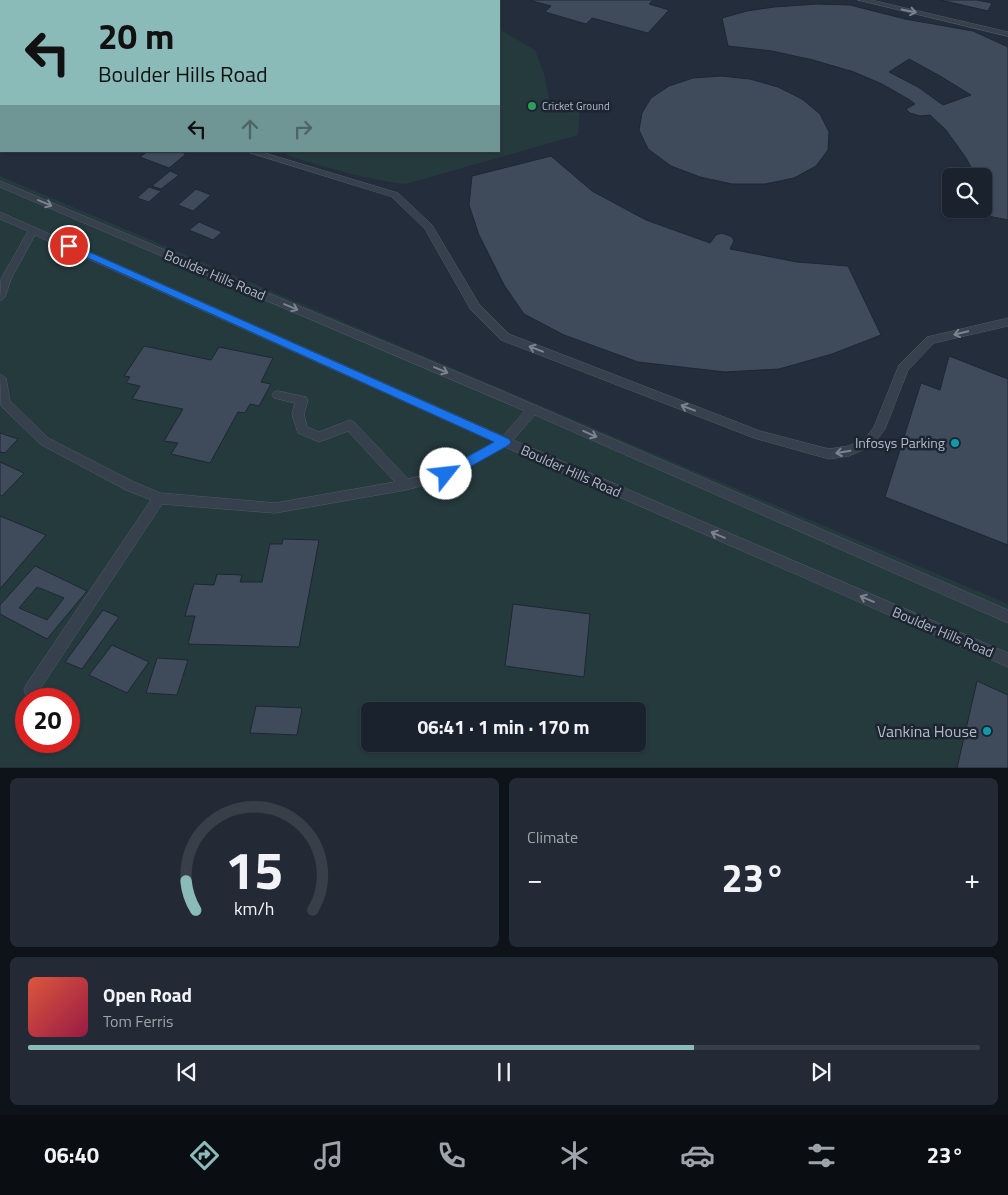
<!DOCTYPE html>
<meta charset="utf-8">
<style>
:root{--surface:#1a222d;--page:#232a35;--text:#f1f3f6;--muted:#9fa4aa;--line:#383f49;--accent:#8bbbb9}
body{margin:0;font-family:"Titillium Web",sans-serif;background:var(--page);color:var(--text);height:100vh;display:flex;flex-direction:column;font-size:19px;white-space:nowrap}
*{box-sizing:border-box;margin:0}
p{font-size:16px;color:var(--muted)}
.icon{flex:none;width:28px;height:28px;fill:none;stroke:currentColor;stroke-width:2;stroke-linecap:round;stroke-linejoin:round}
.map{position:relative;height:768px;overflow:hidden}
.panel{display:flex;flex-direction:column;gap:10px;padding:10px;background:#0e1319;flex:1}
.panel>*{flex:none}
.banner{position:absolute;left:0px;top:0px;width:500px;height:152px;box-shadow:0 1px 4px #0004,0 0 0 1px var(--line);background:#8bbbb9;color:#111;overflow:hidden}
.controls{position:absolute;left:942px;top:168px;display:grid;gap:10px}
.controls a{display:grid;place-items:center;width:50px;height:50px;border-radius:8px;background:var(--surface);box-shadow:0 1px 4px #0004,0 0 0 1px var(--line);font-size:25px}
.speed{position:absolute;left:15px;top:688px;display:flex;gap:10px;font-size:25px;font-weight:700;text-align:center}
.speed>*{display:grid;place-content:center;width:65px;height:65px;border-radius:50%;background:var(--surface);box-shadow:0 1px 4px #0004,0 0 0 1px var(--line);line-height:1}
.speed .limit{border:8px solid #d22;background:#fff;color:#111}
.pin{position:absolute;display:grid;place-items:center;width:42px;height:42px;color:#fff;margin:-21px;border:2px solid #fff;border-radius:50%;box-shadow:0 1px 5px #0007}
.me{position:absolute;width:55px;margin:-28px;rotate:61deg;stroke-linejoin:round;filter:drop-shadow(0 0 4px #0008)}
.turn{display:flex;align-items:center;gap:18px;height:105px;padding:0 15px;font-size:22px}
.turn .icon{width:65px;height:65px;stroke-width:2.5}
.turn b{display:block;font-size:35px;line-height:42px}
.lanes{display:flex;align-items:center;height:48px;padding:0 15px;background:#0003;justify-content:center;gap:25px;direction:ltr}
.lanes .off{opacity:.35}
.big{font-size:38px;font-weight:700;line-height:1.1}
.panel .widget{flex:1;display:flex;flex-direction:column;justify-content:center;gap:8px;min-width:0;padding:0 18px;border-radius:8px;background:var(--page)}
.panel .dial{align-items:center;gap:0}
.dial svg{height:130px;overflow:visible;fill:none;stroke:var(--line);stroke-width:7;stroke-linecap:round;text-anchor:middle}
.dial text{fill:var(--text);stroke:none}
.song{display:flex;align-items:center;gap:15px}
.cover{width:60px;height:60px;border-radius:8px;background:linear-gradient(135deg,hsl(10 70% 55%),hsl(340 70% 35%))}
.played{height:5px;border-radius:2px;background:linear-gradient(90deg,var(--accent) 70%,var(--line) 70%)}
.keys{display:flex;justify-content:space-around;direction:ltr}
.heat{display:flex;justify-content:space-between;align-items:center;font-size:28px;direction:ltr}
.panel .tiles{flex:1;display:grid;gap:10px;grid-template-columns:1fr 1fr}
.widget:last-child{grid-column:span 2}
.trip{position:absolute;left:361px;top:702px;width:285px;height:50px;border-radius:8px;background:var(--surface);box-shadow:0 1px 4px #0004,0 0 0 1px var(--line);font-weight:700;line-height:50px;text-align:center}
.tab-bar{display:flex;height:80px;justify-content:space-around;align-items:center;background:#0a0e12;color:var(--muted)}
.tab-bar .icon{width:35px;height:35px}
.tab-bar .selected{color:var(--accent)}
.tab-bar b{font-size:22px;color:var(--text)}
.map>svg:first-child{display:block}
</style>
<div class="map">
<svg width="1008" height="768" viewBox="0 0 1008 768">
<rect width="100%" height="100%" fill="#232d3c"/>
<!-- green -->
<path fill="#253a3d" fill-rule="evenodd" d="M499,29L535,50L544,74L550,104L580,108L578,135L406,184C366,180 328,168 289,156L283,151H499Z
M0,176L1008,604V767H0ZM26,699H69V741H26ZM370,711H638V744H370Z"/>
<!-- building -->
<path fill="#3f4b5b" stroke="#1e2733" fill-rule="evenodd" d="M13,0H83L11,1Z
M529,0H653L649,4L669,10L648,33L592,18L586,24L545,12L551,6Z
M940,0H977L992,3L988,11Z
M817,4L850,5L905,19L973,31L1008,47V220L988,216L984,196V176H976L966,158L946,130L930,115L920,116L910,113L906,109L915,104L910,100L882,84L854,72L813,60L772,51L728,46L722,18L747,11L774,7ZM909,59L940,76L971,95L943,105L918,87L889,72Z
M721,76L750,79L778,87L802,99L820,114L829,132L828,150L816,166L794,178L765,184H732L700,177L671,166L648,149L639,130L642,113L651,98L669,86L693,78Z
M148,151H180L186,154L169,168L140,157Z
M551,156L592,191L646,220L710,243L716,235L722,233L732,237L734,241L730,249L797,262L848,266L881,335L832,354L779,369L725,372L638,362L564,335L524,314L504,285L479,235L469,205L472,176Z
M170,171L179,175L161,189L152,186Z
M149,187L161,191L149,202L137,198Z
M196,189L211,195L193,211L178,205Z
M199,222L222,232L213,240L189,230Z
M144,346L211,360L219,347L273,358L261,382L271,384L259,406L250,404L245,413L238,412L210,463L171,454L178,443L164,441L183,409L132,399L140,386L126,383L130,377L124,376Z
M949,356L1008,379V545L885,497L921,383L940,390Z
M0,433L18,439L5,453L0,452Z
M0,462L24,473L2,496L0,495Z
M0,516L46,535L0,589Z
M283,539L319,540L299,647L188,644L195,616H185L194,584L214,585L217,574L242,575L240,582H262L270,544H282Z
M35,566L87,591L47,639L0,614V605ZM37,587L64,598L47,620L19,608Z
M513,604L590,614L584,677L505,666Z
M103,610L119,617L82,669L65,662Z
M112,645L149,662L127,693L89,675Z
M157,658L188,660L177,695L146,693Z
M977,681L1008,695V768H957Z
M256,706L302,708L297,735L250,733Z"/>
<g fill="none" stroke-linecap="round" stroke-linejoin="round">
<!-- lane casing -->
<g stroke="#525a67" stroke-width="1">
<path id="lane" d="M858,0H871L1008,32V36Z
M0,110L1,111V116H0Z
M244,151H258L398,193L432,225L479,304L509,334L760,431L829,449L848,446L864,440L874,427L899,365L927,337L1008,318V326L934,343L908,370L885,429L872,446L849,456L829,459L754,438L501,340L471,310L425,229L392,197Z
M0,181L500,390L1008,610V623L535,415L513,440L1008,653V667L505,447L446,479L406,490L275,513L162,504L36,695L31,697L26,695L24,690L26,685L151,500L126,490L40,444L1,406L0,374L6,378L10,401L48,438L134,482L160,493L275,503L395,482L348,431L319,442L298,433L292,414L295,403L274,398L272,395L274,392L278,391L306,397L308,400L304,414L307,427L319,432L350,420L354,422L408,479L443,470L494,442L35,235L11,279L5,297L0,301L1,279L28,231L0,219V212L503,436L525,411L0,187Z"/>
</g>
<!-- lane -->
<use href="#lane" fill="#37404d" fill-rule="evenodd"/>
</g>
<!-- one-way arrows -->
<defs><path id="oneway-shaft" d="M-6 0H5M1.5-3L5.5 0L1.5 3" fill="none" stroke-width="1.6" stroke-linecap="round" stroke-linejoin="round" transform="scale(1.25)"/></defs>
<g stroke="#7b8391">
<use href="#oneway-shaft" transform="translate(909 11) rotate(11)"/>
<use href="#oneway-shaft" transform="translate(45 203) rotate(23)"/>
<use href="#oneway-shaft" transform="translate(291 307) rotate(23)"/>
<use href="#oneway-shaft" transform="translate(961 333) rotate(167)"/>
<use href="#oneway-shaft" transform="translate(536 349) rotate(-159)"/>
<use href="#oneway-shaft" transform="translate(441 370) rotate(23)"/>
<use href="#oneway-shaft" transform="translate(688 408) rotate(-159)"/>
<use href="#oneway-shaft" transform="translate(590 434) rotate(24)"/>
<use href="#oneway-shaft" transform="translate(843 452) rotate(171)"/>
<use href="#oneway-shaft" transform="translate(718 535) rotate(-157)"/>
<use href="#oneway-shaft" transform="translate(867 599) rotate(-157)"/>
</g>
<!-- route -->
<path fill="#1a73e8" stroke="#114b97" d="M69,243L509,439L511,442L509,445L450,478H442L440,474L442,471L494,442L66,248L64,246Z"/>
<!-- markers -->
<circle fill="#2e9e5b" stroke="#1c2531" stroke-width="2" cx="532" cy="106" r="5"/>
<g fill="#0f9aa8" stroke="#1c2531" stroke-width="2">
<circle cx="955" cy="443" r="5"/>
<circle cx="987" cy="731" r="5"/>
</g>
<g text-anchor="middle" stroke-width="5" stroke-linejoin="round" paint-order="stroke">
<!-- far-poi labels -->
<g font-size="11" fill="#b3bac8" stroke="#1c2531" text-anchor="start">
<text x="542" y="110">Cricket Ground</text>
</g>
<!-- street labels -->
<g font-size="14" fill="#b3bac8" stroke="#1c2531">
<text transform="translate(215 275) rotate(23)" y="5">Boulder Hills Road</text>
<text transform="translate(571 471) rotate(24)" y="5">Boulder Hills Road</text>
<text transform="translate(943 632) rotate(23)" y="5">Boulder Hills Road</text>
</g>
<!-- poi labels -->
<g font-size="14" fill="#b3bac8" stroke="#1c2531" text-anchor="end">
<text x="945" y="448">Infosys Parking</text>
</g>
<!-- near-poi labels -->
<g font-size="16" fill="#b3bac8" stroke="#1c2531" text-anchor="end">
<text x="977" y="737">Vankina House</text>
</g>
</g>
</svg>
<div class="controls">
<a><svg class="icon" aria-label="search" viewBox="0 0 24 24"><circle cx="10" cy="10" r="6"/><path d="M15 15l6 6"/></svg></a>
</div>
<div class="speed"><div class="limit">20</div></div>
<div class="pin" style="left:69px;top:246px;background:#d93025"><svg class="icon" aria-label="arrive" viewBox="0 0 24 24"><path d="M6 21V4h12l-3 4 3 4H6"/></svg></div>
<svg class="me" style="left:446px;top:474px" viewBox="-20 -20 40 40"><circle r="19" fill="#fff"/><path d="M0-13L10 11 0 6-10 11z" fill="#1a73e8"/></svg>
<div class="trip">06:41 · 1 min · 170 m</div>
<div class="banner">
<div class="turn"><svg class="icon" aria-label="left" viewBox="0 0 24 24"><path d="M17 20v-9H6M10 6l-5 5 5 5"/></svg><div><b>20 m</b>Boulder Hills Road</div></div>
<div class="lanes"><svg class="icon" aria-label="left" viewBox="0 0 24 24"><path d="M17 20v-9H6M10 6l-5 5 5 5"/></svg><svg class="icon off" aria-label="ahead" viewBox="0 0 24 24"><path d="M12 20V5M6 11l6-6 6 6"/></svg><svg class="icon off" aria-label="right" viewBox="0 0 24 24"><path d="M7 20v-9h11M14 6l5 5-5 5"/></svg></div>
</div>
</div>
<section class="panel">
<div class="tiles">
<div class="widget dial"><svg viewBox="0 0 100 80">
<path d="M14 69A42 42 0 1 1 86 69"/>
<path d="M14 69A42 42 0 0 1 8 51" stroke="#8bbbb9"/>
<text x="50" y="56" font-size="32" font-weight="700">15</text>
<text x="50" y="72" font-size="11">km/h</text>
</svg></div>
<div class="widget"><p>Climate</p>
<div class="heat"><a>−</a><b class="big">23°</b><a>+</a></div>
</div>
<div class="widget">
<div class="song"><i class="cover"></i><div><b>Open Road</b><p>Tom Ferris</p></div></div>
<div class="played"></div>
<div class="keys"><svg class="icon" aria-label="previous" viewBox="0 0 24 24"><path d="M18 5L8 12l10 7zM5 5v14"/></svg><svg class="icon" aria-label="pause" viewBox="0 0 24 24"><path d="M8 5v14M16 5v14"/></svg><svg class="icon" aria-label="next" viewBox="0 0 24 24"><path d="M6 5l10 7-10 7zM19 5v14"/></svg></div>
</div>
</div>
</section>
<nav class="tab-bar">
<b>06:40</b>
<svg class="icon selected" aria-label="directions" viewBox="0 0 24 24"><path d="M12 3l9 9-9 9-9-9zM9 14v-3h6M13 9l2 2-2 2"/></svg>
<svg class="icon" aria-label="music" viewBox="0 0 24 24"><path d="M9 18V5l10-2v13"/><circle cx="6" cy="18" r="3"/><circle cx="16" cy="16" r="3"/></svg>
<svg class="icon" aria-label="phone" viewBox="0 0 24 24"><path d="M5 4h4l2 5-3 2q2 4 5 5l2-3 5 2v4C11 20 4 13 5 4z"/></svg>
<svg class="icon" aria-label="climate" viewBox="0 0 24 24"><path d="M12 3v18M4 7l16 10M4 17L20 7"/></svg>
<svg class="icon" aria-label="car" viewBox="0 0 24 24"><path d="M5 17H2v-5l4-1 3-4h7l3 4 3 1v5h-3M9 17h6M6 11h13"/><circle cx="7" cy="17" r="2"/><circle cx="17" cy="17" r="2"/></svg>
<svg class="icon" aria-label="filters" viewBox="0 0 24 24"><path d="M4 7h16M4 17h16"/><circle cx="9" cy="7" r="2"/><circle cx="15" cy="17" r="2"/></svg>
<b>23°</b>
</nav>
